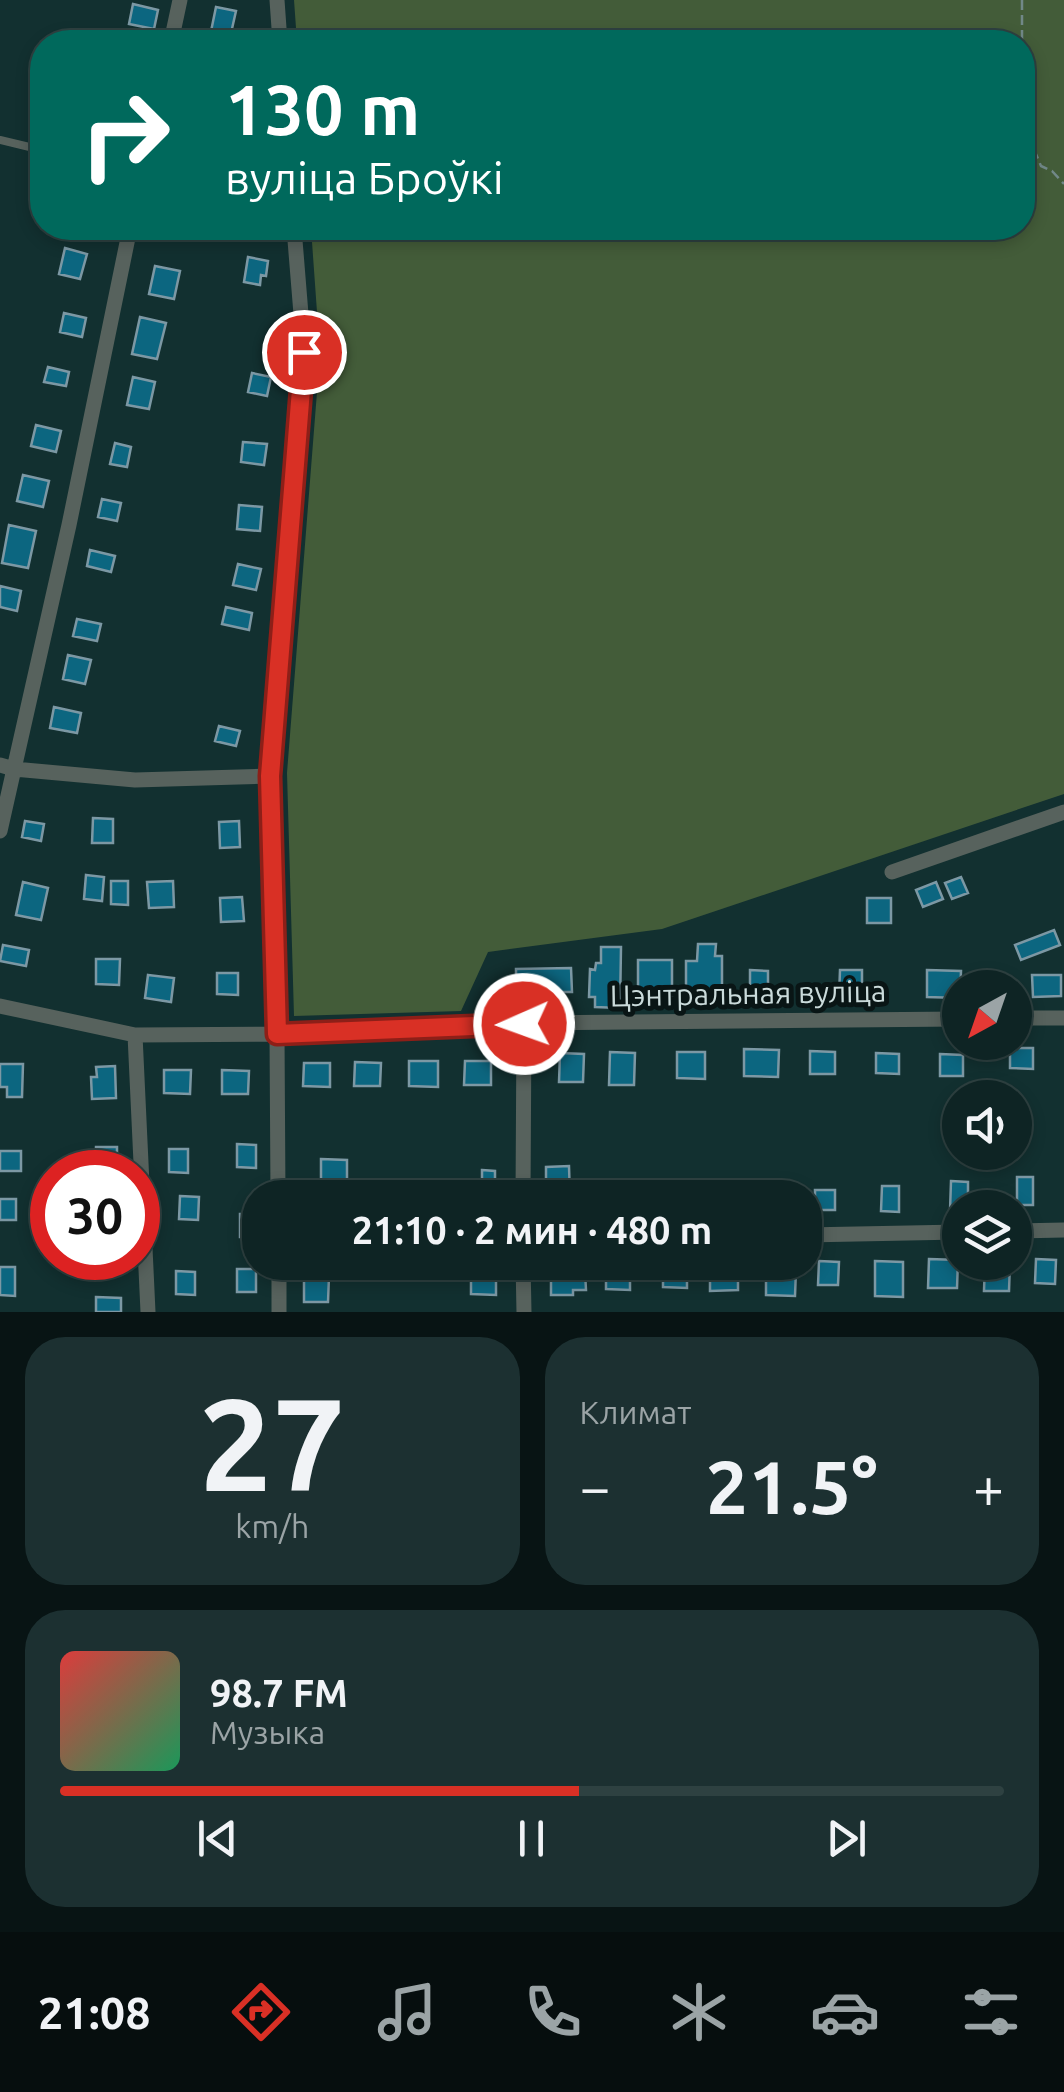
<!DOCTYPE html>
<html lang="ru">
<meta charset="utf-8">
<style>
:root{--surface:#0e2424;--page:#1c3031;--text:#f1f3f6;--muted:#9ba4a6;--line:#2e4141;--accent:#d93025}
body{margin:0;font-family:Ubuntu,sans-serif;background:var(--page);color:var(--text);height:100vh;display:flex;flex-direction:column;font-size:38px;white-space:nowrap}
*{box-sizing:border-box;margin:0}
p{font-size:32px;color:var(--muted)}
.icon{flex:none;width:55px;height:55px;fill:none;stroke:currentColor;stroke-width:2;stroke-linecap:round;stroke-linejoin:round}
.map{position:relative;height:1312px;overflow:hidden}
.panel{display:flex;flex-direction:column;gap:25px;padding:25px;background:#081414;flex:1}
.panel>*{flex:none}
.top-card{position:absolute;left:30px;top:30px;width:1005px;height:210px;border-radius:40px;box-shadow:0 5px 15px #0003,0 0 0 2px var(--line);background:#00695c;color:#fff;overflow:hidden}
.needle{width:65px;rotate:220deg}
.buttons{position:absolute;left:942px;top:970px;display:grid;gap:20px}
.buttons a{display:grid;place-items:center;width:90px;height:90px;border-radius:50%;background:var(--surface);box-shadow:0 5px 15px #0003,0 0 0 2px var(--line);font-size:50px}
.speed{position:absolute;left:30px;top:1150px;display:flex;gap:20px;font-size:50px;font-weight:700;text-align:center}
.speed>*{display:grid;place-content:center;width:130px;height:130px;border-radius:50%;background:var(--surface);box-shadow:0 5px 15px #0003,0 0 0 2px var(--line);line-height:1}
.speed .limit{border:15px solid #d22;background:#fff;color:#111}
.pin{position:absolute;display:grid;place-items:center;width:85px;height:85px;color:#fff;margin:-42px;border:5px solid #fff;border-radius:50%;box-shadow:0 2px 10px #0007}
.me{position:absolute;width:110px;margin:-55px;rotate:268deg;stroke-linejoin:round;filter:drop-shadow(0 0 8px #0008)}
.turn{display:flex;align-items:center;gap:35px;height:210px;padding:0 30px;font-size:45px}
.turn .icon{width:130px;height:130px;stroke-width:2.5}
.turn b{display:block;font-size:70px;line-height:85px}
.big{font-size:75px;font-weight:700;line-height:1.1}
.panel .card{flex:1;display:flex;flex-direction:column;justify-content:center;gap:15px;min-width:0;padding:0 35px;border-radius:40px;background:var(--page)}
.panel .dial{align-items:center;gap:0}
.dial b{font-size:130px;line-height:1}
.song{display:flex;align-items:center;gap:30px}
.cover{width:120px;height:120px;border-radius:15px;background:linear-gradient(135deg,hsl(0 70% 55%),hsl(150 70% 35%))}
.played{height:10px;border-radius:5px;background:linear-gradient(90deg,var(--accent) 55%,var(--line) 55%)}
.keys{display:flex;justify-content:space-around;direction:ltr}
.heat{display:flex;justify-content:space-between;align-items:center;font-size:55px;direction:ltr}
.panel .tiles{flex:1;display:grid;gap:25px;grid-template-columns:1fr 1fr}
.card:last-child{grid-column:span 2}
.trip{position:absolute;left:242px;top:1180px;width:580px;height:100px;border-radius:40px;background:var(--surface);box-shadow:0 5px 15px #0003,0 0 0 2px var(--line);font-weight:700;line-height:100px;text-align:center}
.menu{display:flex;height:160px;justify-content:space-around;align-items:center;background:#060e0e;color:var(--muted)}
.menu .icon{width:70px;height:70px}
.menu .on{color:var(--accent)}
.menu b{font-size:45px;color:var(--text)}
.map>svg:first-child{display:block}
</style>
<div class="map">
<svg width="1064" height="1312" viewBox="0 0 1064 1312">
<rect width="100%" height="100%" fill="#123030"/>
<!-- green -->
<path fill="#435c39" d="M294,0H1064V794L662,929L488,952L461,1011L294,1016L287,773L320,354L311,228H1022V42H297Z"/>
<!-- building -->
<path fill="#0c6680" stroke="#7c98a4" stroke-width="2.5" d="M133,4L158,10L154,29L129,24Z
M216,7L236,11L229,42L209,41Z
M65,248L87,254L80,279L59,274Z
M248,257L268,261L266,276L261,275L260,285L244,282Z
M155,266L180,271L174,299L149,294Z
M64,313L86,318L82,337L60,332Z
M140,317L166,323L157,359L132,354Z
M48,367L69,372L66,386L44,382Z
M252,373L271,377L267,396L248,392Z
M133,377L155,382L149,409L127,405Z
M36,425L61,431L56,452L31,446Z
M243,442L267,444L264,465L241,462Z
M115,443L131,447L127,467L110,464Z
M23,475L49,481L43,507L17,501Z
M102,499L121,503L117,521L98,517Z
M239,505L262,507L260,531L237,529Z
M9,525L36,531L28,568L2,563Z
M90,550L115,556L111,572L87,566Z
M238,564L261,569L256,590L233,585Z
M0,586L21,591L17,611L0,607Z
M226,607L252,613L249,630L222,624Z
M77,619L101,624L97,641L73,636Z
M68,655L91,660L85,684L63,679Z
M54,707L81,713L77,733L50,728Z
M219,726L240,731L236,746L215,741Z
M93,818L113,819V843H92Z
M25,821L44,824L41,841L22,837Z
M239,821L240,847L220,848L219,822Z
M86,875L104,877L102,901L84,899Z
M961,877L968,893L952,899L945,883Z
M111,881H128V905L111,904Z
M173,881L174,907L149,908L147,882Z
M23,882L48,888L41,920L16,915Z
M936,882L943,899L923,907L916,890Z
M242,897L244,921L221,922L220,898Z
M867,898H891V923H867Z
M1054,930L1060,945L1021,960L1015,945Z
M698,944H716L715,956H722V991L686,990V961H697Z
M3,945L29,950L26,966L0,961Z
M601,947H621L620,1008L595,1007V997H589L590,969L595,970L596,963H601Z
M96,959H120L119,985L96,984Z
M638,960H672V996H638Z
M571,968L572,992H563V1002L516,1003V969Z
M750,970L768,971V999L750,998Z
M840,970H862V997H839Z
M927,970L961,971L960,998L927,997Z
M217,973H238V995L217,994Z
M148,975L174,978L171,1002L145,998Z
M1032,975H1061V996L1033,997Z
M1010,1048H1033V1069L1010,1068Z
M744,1049L779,1050L778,1077L744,1076Z
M810,1051L835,1052V1074H810Z
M610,1052L635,1053L634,1085H609Z
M677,1052H705V1079L677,1078Z
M560,1053L584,1054L583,1082H559Z
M876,1053L899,1054V1074L876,1073Z
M940,1054L963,1055V1076H940Z
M409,1061H438V1087L409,1086Z
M465,1061H491V1085H464Z
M355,1062L381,1063L380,1086H354Z
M304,1063H330V1087L303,1086Z
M0,1064H23L22,1097H7V1087H0Z
M115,1066L116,1098L92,1099L91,1077H97L96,1067Z
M164,1070H191L190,1094L164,1093Z
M222,1070L249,1071L248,1094H222Z
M237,1144L256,1145V1168L237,1167Z
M96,1147H117V1168L95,1167Z
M169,1149H188V1173L169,1172Z
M0,1151H21V1171H0Z
M321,1159L347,1160V1184H321Z
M569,1166L570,1198H546V1167Z
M482,1170L495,1171V1192H482Z
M1017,1177H1033V1205H1017Z
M951,1181L968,1182V1208H960V1211H950Z
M882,1186H899V1212L881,1211Z
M815,1190H835V1210H815Z
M180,1196L199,1197L198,1220L179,1219Z
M0,1199H16V1220H0Z
M240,1214H259V1237H240Z
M929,1259L958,1260L957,1288H928Z
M1036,1259L1056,1260L1055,1284L1035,1283Z
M819,1261L839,1262L838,1285H818Z
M875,1261L903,1262V1297L875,1296Z
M663,1262H687V1288L663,1287Z
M985,1262H1010L1009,1291H984Z
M0,1267H15V1296L0,1295Z
M606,1267L630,1268V1290L606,1289Z
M738,1268V1290L710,1291V1269Z
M237,1269H256V1292H237Z
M766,1270H796L795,1296L766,1295Z
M176,1271L195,1272V1295L176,1294Z
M551,1271H585L586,1290H573V1295H551Z
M304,1275L329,1276L328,1302H304Z
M471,1275L496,1276V1295L471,1294Z
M96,1297L121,1298V1312H96Z"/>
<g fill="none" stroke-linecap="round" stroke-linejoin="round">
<!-- path -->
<path stroke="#718888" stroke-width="2.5" stroke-dasharray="10 5" stroke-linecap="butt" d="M1022,0V42
M1022,45V60
M1022,91L1028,113L1030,140L1041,166L1052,171L1064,184"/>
<!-- service -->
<path stroke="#57625d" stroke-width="8" d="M0,140L42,150"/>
<!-- minor -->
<path stroke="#57625d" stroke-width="15" d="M277,0L280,42
M171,42L180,0
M0,765L14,769L135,780L269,776
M0,831L69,525L130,228
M892,872L1064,812
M0,1006L135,1035L277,1034L524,1023L960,1019
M1015,1018H1064
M135,1035L148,1312
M278,1198L277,1034L269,776L304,351L294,228
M523,1198L524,1023
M1015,1231L1064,1230
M805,1235L960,1232
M279,1262V1312
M523,1262L524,1312"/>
</g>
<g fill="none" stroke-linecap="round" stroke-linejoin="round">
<!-- route casing -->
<g stroke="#8d1f18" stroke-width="25">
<path id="route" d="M304,352L270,776L277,1034L524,1024"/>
</g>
<!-- route -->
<use href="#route" stroke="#d93025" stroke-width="18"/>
</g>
<g text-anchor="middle" stroke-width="10" stroke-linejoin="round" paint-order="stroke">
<!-- street labels -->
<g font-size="30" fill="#cadada" stroke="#091515">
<text transform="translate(748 994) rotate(-1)" y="10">Цэнтральная вуліца</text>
</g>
</g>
</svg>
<div class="buttons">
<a><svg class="needle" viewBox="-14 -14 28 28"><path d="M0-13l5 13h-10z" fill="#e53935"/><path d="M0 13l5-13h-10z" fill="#9ba4a6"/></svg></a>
<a><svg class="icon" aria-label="sound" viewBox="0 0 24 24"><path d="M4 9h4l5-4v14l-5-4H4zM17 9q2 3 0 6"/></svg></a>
<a><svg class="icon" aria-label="layers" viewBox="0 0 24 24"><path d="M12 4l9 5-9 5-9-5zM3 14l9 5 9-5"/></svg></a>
</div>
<div class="speed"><div class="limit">30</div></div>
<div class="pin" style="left:304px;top:352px;background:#d93025"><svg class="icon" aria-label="arrive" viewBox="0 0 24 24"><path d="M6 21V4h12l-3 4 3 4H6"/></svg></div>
<svg class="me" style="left:524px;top:1024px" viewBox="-20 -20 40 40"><circle r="17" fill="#d93025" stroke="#fff" stroke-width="3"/><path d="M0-11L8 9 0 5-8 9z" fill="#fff"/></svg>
<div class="trip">21:10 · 2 мин · 480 m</div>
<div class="top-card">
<div class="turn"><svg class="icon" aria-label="right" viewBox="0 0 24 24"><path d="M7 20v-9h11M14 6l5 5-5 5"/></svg><div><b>130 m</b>вуліца Броўкі</div></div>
</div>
</div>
<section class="panel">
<div class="tiles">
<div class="card dial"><b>27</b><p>km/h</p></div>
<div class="card"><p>Климат</p>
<div class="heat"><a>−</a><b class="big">21.5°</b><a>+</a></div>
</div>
<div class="card">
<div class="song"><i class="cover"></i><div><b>98.7 FM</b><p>Музыка</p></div></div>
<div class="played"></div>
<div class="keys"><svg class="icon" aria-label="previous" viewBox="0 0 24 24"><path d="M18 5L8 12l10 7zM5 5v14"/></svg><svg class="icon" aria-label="pause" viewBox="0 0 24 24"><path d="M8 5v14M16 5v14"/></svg><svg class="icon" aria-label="next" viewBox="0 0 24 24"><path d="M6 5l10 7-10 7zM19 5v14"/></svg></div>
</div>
</div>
</section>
<nav class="menu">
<b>21:08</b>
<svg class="icon on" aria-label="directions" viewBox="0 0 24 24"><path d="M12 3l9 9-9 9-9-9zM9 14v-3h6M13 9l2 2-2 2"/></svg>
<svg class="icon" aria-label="music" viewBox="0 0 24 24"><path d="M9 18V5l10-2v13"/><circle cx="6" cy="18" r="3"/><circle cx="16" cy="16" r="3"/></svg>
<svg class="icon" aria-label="phone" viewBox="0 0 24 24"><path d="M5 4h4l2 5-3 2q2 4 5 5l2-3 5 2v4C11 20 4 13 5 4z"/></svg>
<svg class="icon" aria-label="climate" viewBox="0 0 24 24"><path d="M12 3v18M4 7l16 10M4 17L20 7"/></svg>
<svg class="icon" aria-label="car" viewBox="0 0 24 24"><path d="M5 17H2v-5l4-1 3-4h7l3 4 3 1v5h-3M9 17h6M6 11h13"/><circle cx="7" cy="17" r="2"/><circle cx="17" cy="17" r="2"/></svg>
<svg class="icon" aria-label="filters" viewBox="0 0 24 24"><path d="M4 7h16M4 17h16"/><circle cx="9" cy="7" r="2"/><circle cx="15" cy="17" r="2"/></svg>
</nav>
